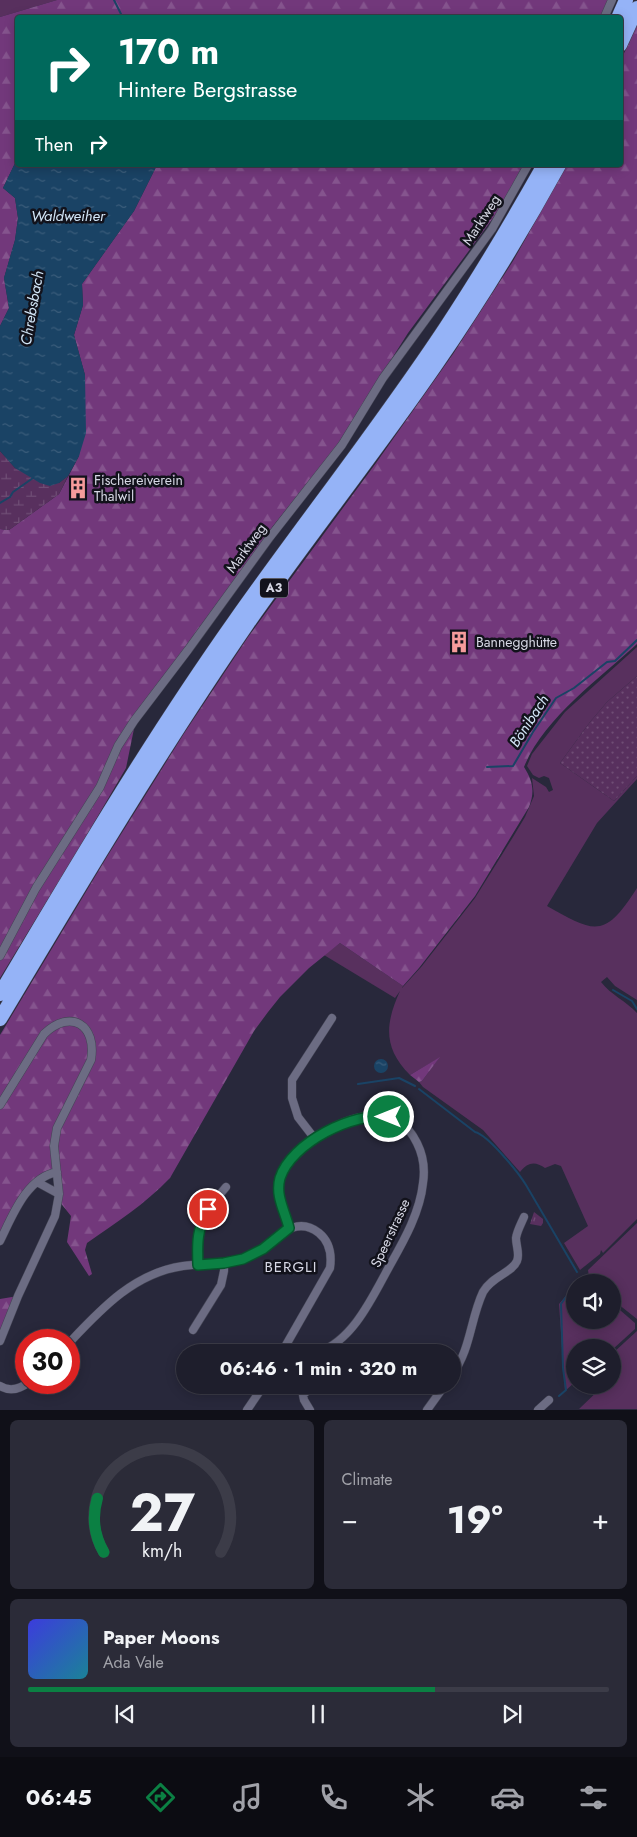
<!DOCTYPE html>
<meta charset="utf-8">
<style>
:root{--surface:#1e1e2c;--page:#2b2b38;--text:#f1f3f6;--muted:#a1a2a9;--line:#3c3c48;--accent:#0b8043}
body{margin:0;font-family:Jost,sans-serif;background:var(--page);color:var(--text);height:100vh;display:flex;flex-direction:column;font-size:19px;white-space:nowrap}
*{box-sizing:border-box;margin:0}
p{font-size:16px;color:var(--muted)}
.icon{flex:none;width:28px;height:28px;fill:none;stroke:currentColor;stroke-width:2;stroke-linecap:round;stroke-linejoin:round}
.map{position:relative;height:1410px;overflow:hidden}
.drawer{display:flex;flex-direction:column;gap:10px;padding:10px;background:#101018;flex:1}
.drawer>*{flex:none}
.top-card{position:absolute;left:15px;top:15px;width:608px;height:152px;border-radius:5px;box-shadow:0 2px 12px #0003,0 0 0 1px var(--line);background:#00695c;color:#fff;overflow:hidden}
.tools{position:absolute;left:566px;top:1274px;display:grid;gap:10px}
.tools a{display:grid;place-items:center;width:55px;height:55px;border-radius:50%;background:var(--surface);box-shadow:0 2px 12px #0003,0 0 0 1px var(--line);font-size:25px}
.speed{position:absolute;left:15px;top:1329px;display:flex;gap:10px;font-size:25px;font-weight:700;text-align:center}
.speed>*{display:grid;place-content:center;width:65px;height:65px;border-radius:50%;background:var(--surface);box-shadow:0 2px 12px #0003,0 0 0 1px var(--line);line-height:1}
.speed .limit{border:8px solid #d22;background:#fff;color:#111}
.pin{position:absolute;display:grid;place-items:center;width:42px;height:42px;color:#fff;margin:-21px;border:2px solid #fff;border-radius:50%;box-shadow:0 1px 5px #0007}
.me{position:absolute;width:55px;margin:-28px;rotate:270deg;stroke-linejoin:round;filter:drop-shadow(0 0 4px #0008)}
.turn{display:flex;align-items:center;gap:18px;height:105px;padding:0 20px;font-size:22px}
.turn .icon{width:65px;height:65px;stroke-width:2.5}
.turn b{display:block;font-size:35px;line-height:42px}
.then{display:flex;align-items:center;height:48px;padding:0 20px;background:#0003;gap:10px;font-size:19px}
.big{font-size:38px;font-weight:700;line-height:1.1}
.drawer .card{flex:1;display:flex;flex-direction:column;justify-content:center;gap:8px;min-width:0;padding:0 18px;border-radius:8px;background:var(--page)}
.drawer .dial{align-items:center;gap:0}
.dial svg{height:130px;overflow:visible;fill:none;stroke:var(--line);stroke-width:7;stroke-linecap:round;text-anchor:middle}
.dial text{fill:var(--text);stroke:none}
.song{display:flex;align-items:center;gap:15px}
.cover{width:60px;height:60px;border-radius:8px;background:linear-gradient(135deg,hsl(240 70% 55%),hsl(190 70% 35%))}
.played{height:5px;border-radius:2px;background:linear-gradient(90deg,var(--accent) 70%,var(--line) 70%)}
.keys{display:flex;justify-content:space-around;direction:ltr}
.heat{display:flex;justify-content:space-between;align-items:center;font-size:28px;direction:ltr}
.drawer .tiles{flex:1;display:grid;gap:10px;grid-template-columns:1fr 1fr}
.card:last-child{grid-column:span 2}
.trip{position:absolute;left:176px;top:1344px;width:285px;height:50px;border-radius:25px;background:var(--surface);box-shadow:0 2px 12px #0003,0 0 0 1px var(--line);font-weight:700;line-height:50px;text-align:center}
.menu{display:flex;height:80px;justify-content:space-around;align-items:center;background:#0c0c12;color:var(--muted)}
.menu .icon{width:35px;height:35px}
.menu .current{color:var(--accent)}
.menu b{font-size:22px;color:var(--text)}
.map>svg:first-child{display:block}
</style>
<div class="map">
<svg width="637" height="1410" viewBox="0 0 637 1410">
<defs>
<pattern id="forest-firs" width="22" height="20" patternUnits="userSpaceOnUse" patternTransform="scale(1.25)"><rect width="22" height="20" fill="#72387b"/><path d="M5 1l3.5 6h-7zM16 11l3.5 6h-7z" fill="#85548e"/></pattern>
<pattern id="wetland-marsh" width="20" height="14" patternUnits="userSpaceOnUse" patternTransform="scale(1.25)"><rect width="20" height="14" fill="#58305e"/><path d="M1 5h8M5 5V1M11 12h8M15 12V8" fill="none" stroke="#6f4d75"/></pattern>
<pattern id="park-tufts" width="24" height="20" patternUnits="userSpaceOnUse" patternTransform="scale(1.25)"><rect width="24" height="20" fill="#58305e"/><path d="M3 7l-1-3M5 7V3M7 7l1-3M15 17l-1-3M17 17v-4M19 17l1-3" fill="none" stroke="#6f4d75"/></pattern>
<pattern id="garden-dots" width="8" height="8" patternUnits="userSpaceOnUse" patternTransform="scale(1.25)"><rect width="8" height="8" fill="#58305e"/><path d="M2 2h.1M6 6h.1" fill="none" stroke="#6f4d75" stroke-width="1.8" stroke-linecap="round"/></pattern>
<pattern id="water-ripples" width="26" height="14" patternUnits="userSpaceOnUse" patternTransform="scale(1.25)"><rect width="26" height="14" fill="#1a4365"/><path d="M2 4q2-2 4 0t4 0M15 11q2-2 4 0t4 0" fill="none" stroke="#3b5d7b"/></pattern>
</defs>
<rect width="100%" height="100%" fill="#28283b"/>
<!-- grass -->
<path fill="#58305e" d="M0,0H57L0,17Z
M637,647V676L607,702L590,722L560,763L614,801L637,776V779L597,823L547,906C596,934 605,938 637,888V1000L615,986L607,977L601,982C611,995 626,1001 637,1013V1219L603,1253L601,1250L600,1254L580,1270L564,1243L588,1226L561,1166L555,1164L545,1168C535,1161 528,1162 520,1172L483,1130L423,1087L419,1082L422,1081L439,1058L410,1075C383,1048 385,1024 400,991L395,998L324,955L340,943L403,986L402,988L422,966L475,898L513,837L525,817L534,796L532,778L546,787L549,792L553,790L549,778L544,776L539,778L533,775L527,766L532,754L565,712Z
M637,1223V1319L613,1300L612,1282H593L589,1277L588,1270Z
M575,1285V1320H612L613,1304L635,1323V1329L613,1349L612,1348H575V1382L565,1391L559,1304Z
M637,1331V1409H579L604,1385H612L613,1353Z"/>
<!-- forest -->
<path fill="url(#forest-firs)" d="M57,0H609L600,18H18L17,159L3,188L15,198L18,218L15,240L4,278L9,308L0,326V17Z
M637,25V644C600,678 543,719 524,767C533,781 535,792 529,807L475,896L419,968L403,986L340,943L309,968L280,997L268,1012L254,1031L170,1178C144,1205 117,1222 87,1243L85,1250L92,1274L89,1276L67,1242L71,1216L59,1201L56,1172L30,1189L0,1241V1035L108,855L183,735L248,637L376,463L453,354L513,261L567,165H620V62Z
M157,165H523L502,206L408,333L334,450L273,526L210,615L138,709L126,768L78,850L0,978V529L9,530L59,494L79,456L85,375L74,335L83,305L82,284L134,211Z
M440,1057L422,1081L419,1082L410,1075Z
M18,1296L0,1332V1299Z"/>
<!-- wetland -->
<path fill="url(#wetland-marsh)" d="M0,451L15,468L59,483L68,476L59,494L9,530L0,529Z"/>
<!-- park -->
<path fill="url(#park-tufts)" d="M534,1212L543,1219V1223L541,1226L530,1224Z"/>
<!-- garden -->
<path fill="url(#garden-dots)" d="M637,676V776L614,801L560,763L590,722L607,702Z"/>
<!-- water -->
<path fill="url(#water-ripples)" d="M17,159L18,165H157L134,211L82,284L83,305L74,335L85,375L86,433L79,456L68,476L59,483L50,486L40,483L15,468L0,451V326L9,308L4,278L15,240L18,218L15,198L3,188Z
M374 1066a7 7 0 1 1 14 0a7 7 0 1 1-14 0Z"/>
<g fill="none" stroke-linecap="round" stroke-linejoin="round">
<!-- stream -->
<path stroke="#1a4365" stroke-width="2" d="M114,0L123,18
M0,503L10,497L13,492L33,478
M487,767L513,766L533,732L556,698L574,688L607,662L615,661L637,640
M613,990L632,1001L637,1009
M358,1084L399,1078L415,1086
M419,1089L475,1132C488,1135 518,1172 526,1185L577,1272
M576,1282L579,1279
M559,1396L566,1390L563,1368L561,1304L575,1284"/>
<!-- minor casing -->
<g stroke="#444555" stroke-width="9">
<path id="minor" d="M604,18L612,0
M0,956L36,888L100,787L118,746L134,721L188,650L270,537L342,445L383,378L492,229L528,165
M0,1105L44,1034C71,1008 97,1025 91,1060L57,1128L54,1146L59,1194L55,1216L18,1296L0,1341
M315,1139L298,1117L292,1098V1080L332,1018
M37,1182L59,1194
M289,1228C285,1212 276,1197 280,1180C283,1166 297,1154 307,1145C339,1119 394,1095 417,1143C423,1155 425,1170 423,1183C420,1213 403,1242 389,1267C372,1298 353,1340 319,1352
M0,1241C12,1217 26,1178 57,1172
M198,1265C196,1224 200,1218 226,1187
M193,1330L221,1285L224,1271V1263
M69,1343C101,1309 134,1273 183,1266C203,1263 224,1266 244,1259C269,1251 290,1210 319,1233C330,1242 332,1254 330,1268L282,1352
M452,1375C471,1349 470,1320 483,1292C492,1276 512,1273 517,1261C520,1254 516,1246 516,1238C517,1231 521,1224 524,1217
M0,1386C10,1392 20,1389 29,1382
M247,1410L264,1385
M310,1410L304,1400L303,1395L313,1385
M427,1410L445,1385
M538,1410L549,1400"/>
</g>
<!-- motorway casing -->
<g stroke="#444555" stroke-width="15">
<path id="motorway" d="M618,18L626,0
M620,45L637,8
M0,994C75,867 151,739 236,619C305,521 380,427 446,327C481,274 513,220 544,165
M0,1019C80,885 160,751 248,623C309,536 375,453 435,366C480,301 521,234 559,165"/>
</g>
<!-- minor -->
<use href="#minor" stroke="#6c6c83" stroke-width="8"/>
<!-- motorway -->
<use href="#motorway" stroke="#95b3f7" stroke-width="14"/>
</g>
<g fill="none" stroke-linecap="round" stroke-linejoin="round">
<!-- route casing -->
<g stroke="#07532c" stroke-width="12">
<path id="route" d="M208,1209C197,1230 197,1242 198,1265L224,1263L243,1259L263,1249L289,1228C285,1211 275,1196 280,1178C291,1143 354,1111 389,1117"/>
</g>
<!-- route -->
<use href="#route" stroke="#0b8043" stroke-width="9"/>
</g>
<!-- icons -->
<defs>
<g id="building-bare" transform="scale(1.725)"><path d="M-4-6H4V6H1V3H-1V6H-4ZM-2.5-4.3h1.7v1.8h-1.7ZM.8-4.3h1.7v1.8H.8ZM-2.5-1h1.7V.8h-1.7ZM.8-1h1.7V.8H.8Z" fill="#f59b9b" stroke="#12121b" stroke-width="2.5" paint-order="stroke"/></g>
</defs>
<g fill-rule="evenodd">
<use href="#building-bare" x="78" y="488"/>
<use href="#building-bare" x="459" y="642"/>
</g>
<g text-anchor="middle" stroke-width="5" stroke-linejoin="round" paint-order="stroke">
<!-- shield labels -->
<rect fill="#12121b" stroke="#9c9da8" stroke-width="1" x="260" y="578.5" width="28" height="19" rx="4"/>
<g font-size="12" font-weight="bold" fill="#d7d8e5">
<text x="274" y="592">A3</text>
</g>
<!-- street labels -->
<g font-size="14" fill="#d7d8e5" stroke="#12121b">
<text transform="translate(481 220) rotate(-57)" y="5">Marktweg</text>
<text transform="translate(246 548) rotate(-54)" y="5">Marktweg</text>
<text transform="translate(390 1233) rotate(-65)" y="5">Speerstrasse</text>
</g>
<!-- poi labels -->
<g font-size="14" fill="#d7d8e5" stroke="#12121b" text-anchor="start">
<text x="94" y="485">Fischereiverein<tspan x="94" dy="16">Thalwil</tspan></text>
<text x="476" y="647">Bannegghütte</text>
</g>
<!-- water labels -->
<g font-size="15" font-style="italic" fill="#d3e6f7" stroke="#12121b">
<text x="68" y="221">Waldweiher</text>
<text transform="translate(32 308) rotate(-80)" y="5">Chrebsbach</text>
<text transform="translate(529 721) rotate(-57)" y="5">Bönibach</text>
</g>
<!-- neighbourhood labels -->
<g font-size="15" letter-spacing="1" fill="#d7d8e5" stroke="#12121b">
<text x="291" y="1272">BERGLI</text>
</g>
</g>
</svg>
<div class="tools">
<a><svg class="icon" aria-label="sound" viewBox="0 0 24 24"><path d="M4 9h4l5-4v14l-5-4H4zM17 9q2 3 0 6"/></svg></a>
<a><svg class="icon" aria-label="layers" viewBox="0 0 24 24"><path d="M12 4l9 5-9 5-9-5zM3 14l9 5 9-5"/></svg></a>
</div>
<div class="speed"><div class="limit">30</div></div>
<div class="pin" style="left:208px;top:1209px;background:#d93025"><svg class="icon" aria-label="arrive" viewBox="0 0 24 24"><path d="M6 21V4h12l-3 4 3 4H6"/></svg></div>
<svg class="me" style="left:389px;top:1117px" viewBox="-20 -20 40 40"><circle r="17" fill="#0b8043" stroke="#fff" stroke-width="3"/><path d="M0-11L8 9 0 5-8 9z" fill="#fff"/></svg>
<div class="trip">06:46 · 1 min · 320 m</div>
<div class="top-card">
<div class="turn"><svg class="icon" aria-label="right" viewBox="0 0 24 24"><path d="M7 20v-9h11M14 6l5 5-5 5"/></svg><div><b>170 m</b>Hintere Bergstrasse</div></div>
<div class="then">Then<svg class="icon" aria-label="right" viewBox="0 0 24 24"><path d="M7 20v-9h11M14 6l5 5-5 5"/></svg></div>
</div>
</div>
<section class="drawer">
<div class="tiles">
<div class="card dial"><svg viewBox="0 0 100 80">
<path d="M14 69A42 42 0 1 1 86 69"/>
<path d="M14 69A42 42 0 0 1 10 36" stroke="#0b8043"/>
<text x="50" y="56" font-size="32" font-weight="700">27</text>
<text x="50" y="72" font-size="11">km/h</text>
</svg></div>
<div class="card"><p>Climate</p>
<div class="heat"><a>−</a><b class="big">19°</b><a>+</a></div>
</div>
<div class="card">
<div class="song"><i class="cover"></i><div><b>Paper Moons</b><p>Ada Vale</p></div></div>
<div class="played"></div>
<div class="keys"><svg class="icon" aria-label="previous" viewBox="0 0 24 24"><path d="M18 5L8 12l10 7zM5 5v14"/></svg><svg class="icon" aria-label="pause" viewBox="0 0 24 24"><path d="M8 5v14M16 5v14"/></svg><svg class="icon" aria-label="next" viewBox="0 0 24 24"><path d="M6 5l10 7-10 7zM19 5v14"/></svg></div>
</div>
</div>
</section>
<nav class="menu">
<b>06:45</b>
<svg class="icon current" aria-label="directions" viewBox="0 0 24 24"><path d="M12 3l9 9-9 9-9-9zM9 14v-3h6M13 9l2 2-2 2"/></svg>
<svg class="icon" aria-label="music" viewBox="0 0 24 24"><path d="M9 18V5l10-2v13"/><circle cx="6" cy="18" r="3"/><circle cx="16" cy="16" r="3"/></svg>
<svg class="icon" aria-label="phone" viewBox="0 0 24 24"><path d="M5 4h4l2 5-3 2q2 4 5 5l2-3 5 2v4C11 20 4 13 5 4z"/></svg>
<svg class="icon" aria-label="climate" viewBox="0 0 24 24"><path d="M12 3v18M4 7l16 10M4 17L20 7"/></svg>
<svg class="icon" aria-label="car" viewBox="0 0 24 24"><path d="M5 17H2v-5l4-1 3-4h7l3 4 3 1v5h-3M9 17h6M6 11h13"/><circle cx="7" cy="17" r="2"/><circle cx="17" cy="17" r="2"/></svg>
<svg class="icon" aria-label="filters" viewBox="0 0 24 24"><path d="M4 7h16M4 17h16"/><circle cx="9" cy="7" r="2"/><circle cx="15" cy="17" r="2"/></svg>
</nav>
